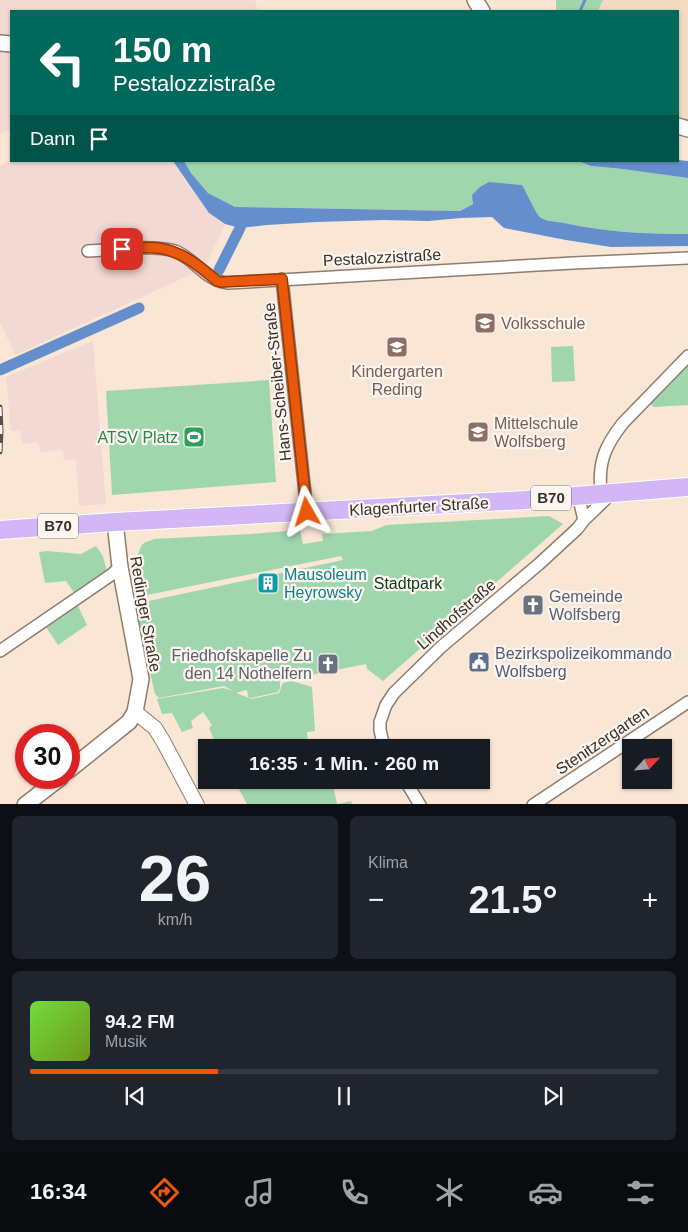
<!DOCTYPE html>
<html lang="de">
<meta charset="utf-8">
<style>
:root{--surface:#171b24;--page:#20242c;--text:#f1f3f6;--muted:#9ea1a6;--line:#363941;--accent:#ea580c}
body{margin:0;font-family:Helvetica,sans-serif;background:var(--page);color:var(--text);height:100vh;display:flex;flex-direction:column;font-size:19px;white-space:nowrap}
*{box-sizing:border-box;margin:0}
p{font-size:16px;color:var(--muted)}
.icon{flex:none;width:28px;height:28px;fill:none;stroke:currentColor;stroke-width:2;stroke-linecap:round;stroke-linejoin:round}
.map{position:relative;height:804px;overflow:hidden}
.drawer{display:flex;flex-direction:column;gap:12px;padding:12px;background:#0d0f14;flex:1}
.drawer>*{flex:none}
.top-card{position:absolute;left:10px;top:10px;width:669px;height:152px;border-radius:0px;box-shadow:0 1px 4px #0004;background:#00695c;color:#fff;overflow:hidden}
.needle{width:32px;rotate:64deg}
.controls{position:absolute;left:622px;top:739px;display:grid;gap:10px}
.controls a{display:grid;place-items:center;width:50px;height:50px;border-radius:0px;background:var(--surface);box-shadow:0 1px 4px #0004;font-size:25px}
.speed{position:absolute;left:15px;top:724px;display:flex;gap:10px;font-size:25px;font-weight:700;text-align:center}
.speed>*{display:grid;place-content:center;width:65px;height:65px;border-radius:50%;background:var(--surface);box-shadow:0 1px 4px #0004;line-height:1}
.speed .limit{border:8px solid #d22;background:#fff;color:#111}
.pin{position:absolute;display:grid;place-items:center;width:42px;height:42px;color:#fff;margin:-21px;border-radius:10px;box-shadow:0 2px 8px #0006}
.me{position:absolute;width:55px;margin:-28px;rotate:354deg;stroke-linejoin:round;filter:drop-shadow(0 0 4px #0008)}
.turn{display:flex;align-items:center;gap:18px;height:105px;padding:0 20px;font-size:22px}
.turn .icon{width:65px;height:65px;stroke-width:2.5}
.turn b{display:block;font-size:35px;line-height:42px}
.then{display:flex;align-items:center;height:48px;padding:0 20px;background:#0003;gap:10px;font-size:19px}
.big{font-size:38px;font-weight:700;line-height:1.1}
.drawer .widget{flex:1;display:flex;flex-direction:column;justify-content:center;gap:8px;min-width:0;padding:0 18px;border-radius:8px;background:var(--page)}
.drawer .dial{align-items:center;gap:0}
.dial b{font-size:65px;line-height:1}
.song{display:flex;align-items:center;gap:15px}
.cover{width:60px;height:60px;border-radius:8px;background:linear-gradient(135deg,hsl(100 70% 55%),hsl(80 70% 35%))}
.played{height:5px;border-radius:2px;background:linear-gradient(90deg,var(--accent) 30%,var(--line) 30%)}
.keys{display:flex;justify-content:space-around;direction:ltr}
.heat{display:flex;justify-content:space-between;align-items:center;font-size:28px;direction:ltr}
.drawer .tiles{flex:1;display:grid;gap:12px;grid-template-columns:1fr 1fr}
.widget:last-child{grid-column:span 2}
.trip{position:absolute;left:198px;top:739px;width:292px;height:50px;border-radius:0px;background:var(--surface);box-shadow:0 1px 4px #0004;font-weight:700;line-height:50px;text-align:center}
.tab-bar{display:flex;height:80px;justify-content:space-around;align-items:center;background:#090b0e;color:var(--muted)}
.tab-bar .icon{width:35px;height:35px}
.tab-bar .selected{color:var(--accent)}
.tab-bar b{font-size:22px;color:var(--text)}
.map>svg:first-child{display:block}
</style>
<div class="map">
<svg width="688" height="805" viewBox="0 0 688 805">
<rect width="100%" height="100%" fill="#f9e6d5"/>
<!-- built -->
<path fill="#f3dac4" d="M603,0H688V121L678,118V11H598Z"/>
<!-- industrial -->
<path fill="#f3d9d3" d="M0,0H255L258,11H11V129L0,134Z
M11,160V161H173L209,213L225,224L205,268L15,355L0,322V166Z
M93,341L106,504L79,506L76,460H64L63,450L41,452L38,442L22,444L20,431H11L6,377Z"/>
<!-- green -->
<path fill="#a0d6ad" d="M556,0H603L598,11H556Z
M184,161H578L591,166L622,169L688,178V234C647,234 605,232 564,223C557,222 548,221 541,218C537,216 526,191 522,185L507,184L460,211L235,207L208,193L191,173Z
M573,346L575,381L552,382L551,347Z
M688,365V405L654,407L650,404Z
M269,380L276,482L112,495L106,391Z
M549,516L563,524L383,681L367,669L366,664L280,681V688L278,692L251,698L248,697L247,690L236,693L252,699L279,693L283,683L292,681L312,687L315,731L307,732L308,747H217L209,728L212,725L203,712L191,721L193,728L182,732L172,713L162,714L157,699L223,688L233,691L224,686L159,698L155,694L135,609L139,603L343,560L341,556L137,597L135,594C136,581 134,554 143,544C146,541 150,541 154,539L251,534L300,530L303,544L323,541L322,534L372,531L386,525Z
M96,546L103,556L107,572L75,594L66,581L45,583L39,552L47,551L81,554Z
M78,606L87,625L58,645L46,627Z
M234,780H314L315,782L332,780L337,804L351,801L352,804H247Z"/>
<!-- water -->
<path fill="#648fcc" d="M678,160L688,161V178L622,169L591,166L578,161H678Z
M173,161H184L191,173L208,193L235,207L460,211L473,204L472,195L480,187L489,182L522,185C526,191 537,216 541,218C547,221 557,222 564,223C605,232 647,234 688,234V246L611,247L566,240L504,228L492,217L461,218L428,221L384,220L316,222L267,225L240,228L225,224L209,213Z"/>
<g fill="none" stroke-linecap="round" stroke-linejoin="round">
<!-- stream -->
<path stroke="#648fcc" stroke-width="3" d="M580,11L585,0"/>
<!-- canal -->
<path stroke="#648fcc" stroke-width="11" d="M219,270L240,228L243,216
M0,370L139,308"/>
<!-- minor casing -->
<g stroke="#8e7d6e" stroke-width="14">
<path id="minor" d="M88,251C114,250 151,244 175,251C194,258 207,282 228,283L573,263L688,258
M282,279L307,512
M601,493C598,463 604,447 623,423L688,356
M578,495L584,520
M0,651L111,575L120,567
M386,748L382,739L380,730V722L386,705L394,693L441,647L539,564L577,529L584,520L612,493
M405,780L420,805
M533,805L688,702"/>
</g>
<!-- tertiary casing -->
<g stroke="#8e7d6e" stroke-width="16">
<path id="tertiary" d="M135,712L155,728L163,741L197,805"/>
</g>
<!-- secondary casing -->
<g stroke="#8e7d6e" stroke-width="18">
<path id="secondary" d="M475,0L482,11
M0,43L11,44
M678,126L688,129
M69,770L129,722L135,712L141,679L120,567L115,522
M25,805L60,778"/>
</g>
<!-- primary casing -->
<g stroke="#fff" stroke-width="20">
<path id="primary" d="M0,530L115,522L525,500L688,487"/>
</g>
<!-- minor -->
<use href="#minor" stroke="#fff" stroke-width="11"/>
<!-- tertiary -->
<use href="#tertiary" stroke="#fff" stroke-width="14"/>
<!-- secondary -->
<use href="#secondary" stroke="#fff" stroke-width="15"/>
<!-- primary -->
<use href="#primary" stroke="#d3b6f5" stroke-width="18"/>
<!-- rail casing -->
<g stroke="#595048" stroke-width="5">
<path id="rail" d="M0,407L1,431L0,452"/>
</g>
<!-- rail -->
<use href="#rail" stroke="#fdf5ef" stroke-width="3" stroke-dasharray="9" stroke-linecap="butt"/>
</g>
<g fill="none" stroke-linecap="round" stroke-linejoin="round">
<!-- route casing -->
<g stroke="#983908" stroke-width="12">
<path id="route" d="M122,249C134,249 147,246 158,248C182,251 199,266 217,281L221,282L282,279L307,512"/>
</g>
<!-- route -->
<use href="#route" stroke="#ea580c" stroke-width="9"/>
</g>
<!-- icons -->
<defs>
<g id="school-square" transform="scale(1.125)"><rect x="-9" y="-9" width="18" height="18" rx="4" fill="#8d6e63" stroke="#fdf5ef"/><path d="M0-5L7-2L0 1L-7-2ZM-4 1L0 2.5L4 1V4Q0 6-4 4Z" fill="#fff"/></g>
<g id="stadium-square" transform="scale(1.125)"><rect x="-9" y="-9" width="18" height="18" rx="4" fill="#2e9e5b" stroke="#fdf5ef"/><path d="M0-5a6.5 5 0 1 0 0 10a6.5 5 0 1 0 0-10ZM-3.5-1.8h7v3.6h-7Z" fill="#fff"/></g>
<g id="building-square" transform="scale(1.125)"><rect x="-9" y="-9" width="18" height="18" rx="4" fill="#0f9aa8" stroke="#fdf5ef"/><path d="M-4-6H4V6H1V3H-1V6H-4ZM-2.5-4.3h1.7v1.8h-1.7ZM.8-4.3h1.7v1.8H.8ZM-2.5-1h1.7V.8h-1.7ZM.8-1h1.7V.8H.8Z" fill="#fff"/></g>
<g id="church-square" transform="scale(1.125)"><rect x="-9" y="-9" width="18" height="18" rx="4" fill="#6b7280" stroke="#fdf5ef"/><path d="M-1.2-6h2.4v3.5h3.3v2.4h-3.3V6h-2.4V-.1h-3.3v-2.4h3.3Z" fill="#fff"/></g>
<g id="civic-square" transform="scale(1.125)"><rect x="-9" y="-9" width="18" height="18" rx="4" fill="#5c6f8a" stroke="#fdf5ef"/><path d="M-.6-6.5H3V-4.5H.6V-3L4-1V1h2V6H-6V1h2V-1L-.6-3ZM-1.2 2.5V6h2.4V2.5Z" fill="#fff"/></g>
</defs>
<g fill-rule="evenodd">
<use href="#school-square" x="485" y="323"/>
<use href="#school-square" x="397" y="347"/>
<use href="#school-square" x="478" y="432"/>
<use href="#stadium-square" x="194" y="437"/>
<use href="#building-square" x="268" y="583"/>
<use href="#church-square" x="533" y="605"/>
<use href="#civic-square" x="479" y="662"/>
<use href="#church-square" x="328" y="664"/>
</g>
<g text-anchor="middle" stroke-width="4.5" stroke-linejoin="round" paint-order="stroke">
<!-- shield labels -->
<g fill="#fdf5ef" stroke="#746c66" stroke-width="1">
<rect x="531" y="485.5" width="40" height="25" rx="4"/>
<rect x="38" y="513.5" width="40" height="25" rx="4"/>
</g>
<g font-size="15" font-weight="bold" fill="#39322c">
<text x="551" y="503">B70</text>
<text x="58" y="531">B70</text>
</g>
<!-- street labels -->
<g font-size="16" fill="#39322c" stroke="#fdf5ef">
<text transform="translate(382 257) rotate(-3)" y="6">Pestalozzistraße</text>
<text transform="translate(277 382) rotate(-96)" y="6">Hans-Scheiber-Straße</text>
<text transform="translate(419 506) rotate(-3)" y="6">Klagenfurter Straße</text>
<text transform="translate(146 614) rotate(80)" y="6">Redinger Straße</text>
<text transform="translate(456 614) rotate(-41)" y="6">Lindhofstraße</text>
<text transform="translate(602 740) rotate(-34)" y="6">Stenitzergarten</text>
</g>
<!-- education labels -->
<g font-size="16" fill="#785e54" stroke="#fdf5ef" text-anchor="start">
<text x="501" y="329">Volksschule</text>
<text x="397" y="377" text-anchor="middle">Kindergarten<tspan x="397" dy="18">Reding</tspan></text>
<text x="494" y="429">Mittelschule<tspan x="494" dy="18">Wolfsberg</tspan></text>
</g>
<!-- leisure labels -->
<g font-size="16" fill="#27864d" stroke="#fdf5ef" text-anchor="end">
<text x="178" y="443">ATSV Platz</text>
</g>
<!-- culture labels -->
<g font-size="16" fill="#0d838f" stroke="#fdf5ef" text-anchor="start">
<text x="284" y="580">Mausoleum<tspan x="284" dy="18">Heyrowsky</tspan></text>
</g>
<!-- park labels -->
<g font-size="16" fill="#063e1e" stroke="#fdf5ef">
<text x="408" y="589">Stadtpark</text>
</g>
<!-- worship labels -->
<g font-size="16" fill="#5b616d" stroke="#fdf5ef" text-anchor="start">
<text x="549" y="602">Gemeinde<tspan x="549" dy="18">Wolfsberg</tspan></text>
<text x="312" y="661" text-anchor="end">Friedhofskapelle Zu<tspan x="312" dy="18">den 14 Nothelfern</tspan></text>
</g>
<!-- service labels -->
<g font-size="16" fill="#4e5e75" stroke="#fdf5ef" text-anchor="start">
<text x="495" y="659">Bezirkspolizeikommando<tspan x="495" dy="18">Wolfsberg</tspan></text>
</g>
</g>
</svg>
<div class="controls">
<a><svg class="needle" viewBox="-14 -14 28 28"><path d="M0-13l5 13h-10z" fill="#e53935"/><path d="M0 13l5-13h-10z" fill="#9ea1a6"/></svg></a>
</div>
<div class="speed"><div class="limit">30</div></div>
<div class="pin" style="left:122px;top:249px;background:#d93025"><svg class="icon" aria-label="arrive" viewBox="0 0 24 24"><path d="M6 21V4h12l-3 4 3 4H6"/></svg></div>
<svg class="me" style="left:307px;top:512px" viewBox="-20 -20 40 40"><path d="M0-17L14 15 0 8-14 15z" fill="#ea580c" stroke="#fff" stroke-width="4"/></svg>
<div class="trip">16:35 · 1 Min. · 260 m</div>
<div class="top-card">
<div class="turn"><svg class="icon" aria-label="left" viewBox="0 0 24 24"><path d="M17 20v-9H6M10 6l-5 5 5 5"/></svg><div><b>150 m</b>Pestalozzistraße</div></div>
<div class="then">Dann<svg class="icon" aria-label="arrive" viewBox="0 0 24 24"><path d="M6 21V4h12l-3 4 3 4H6"/></svg></div>
</div>
</div>
<section class="drawer">
<div class="tiles">
<div class="widget dial"><b>26</b><p>km/h</p></div>
<div class="widget"><p>Klima</p>
<div class="heat"><a>−</a><b class="big">21.5°</b><a>+</a></div>
</div>
<div class="widget">
<div class="song"><i class="cover"></i><div><b>94.2 FM</b><p>Musik</p></div></div>
<div class="played"></div>
<div class="keys"><svg class="icon" aria-label="previous" viewBox="0 0 24 24"><path d="M18 5L8 12l10 7zM5 5v14"/></svg><svg class="icon" aria-label="pause" viewBox="0 0 24 24"><path d="M8 5v14M16 5v14"/></svg><svg class="icon" aria-label="next" viewBox="0 0 24 24"><path d="M6 5l10 7-10 7zM19 5v14"/></svg></div>
</div>
</div>
</section>
<nav class="tab-bar">
<b>16:34</b>
<svg class="icon selected" aria-label="directions" viewBox="0 0 24 24"><path d="M12 3l9 9-9 9-9-9zM9 14v-3h6M13 9l2 2-2 2"/></svg>
<svg class="icon" aria-label="music" viewBox="0 0 24 24"><path d="M9 18V5l10-2v13"/><circle cx="6" cy="18" r="3"/><circle cx="16" cy="16" r="3"/></svg>
<svg class="icon" aria-label="phone" viewBox="0 0 24 24"><path d="M5 4h4l2 5-3 2q2 4 5 5l2-3 5 2v4C11 20 4 13 5 4z"/></svg>
<svg class="icon" aria-label="climate" viewBox="0 0 24 24"><path d="M12 3v18M4 7l16 10M4 17L20 7"/></svg>
<svg class="icon" aria-label="car" viewBox="0 0 24 24"><path d="M5 17H2v-5l4-1 3-4h7l3 4 3 1v5h-3M9 17h6M6 11h13"/><circle cx="7" cy="17" r="2"/><circle cx="17" cy="17" r="2"/></svg>
<svg class="icon" aria-label="filters" viewBox="0 0 24 24"><path d="M4 7h16M4 17h16"/><circle cx="9" cy="7" r="2"/><circle cx="15" cy="17" r="2"/></svg>
</nav>
